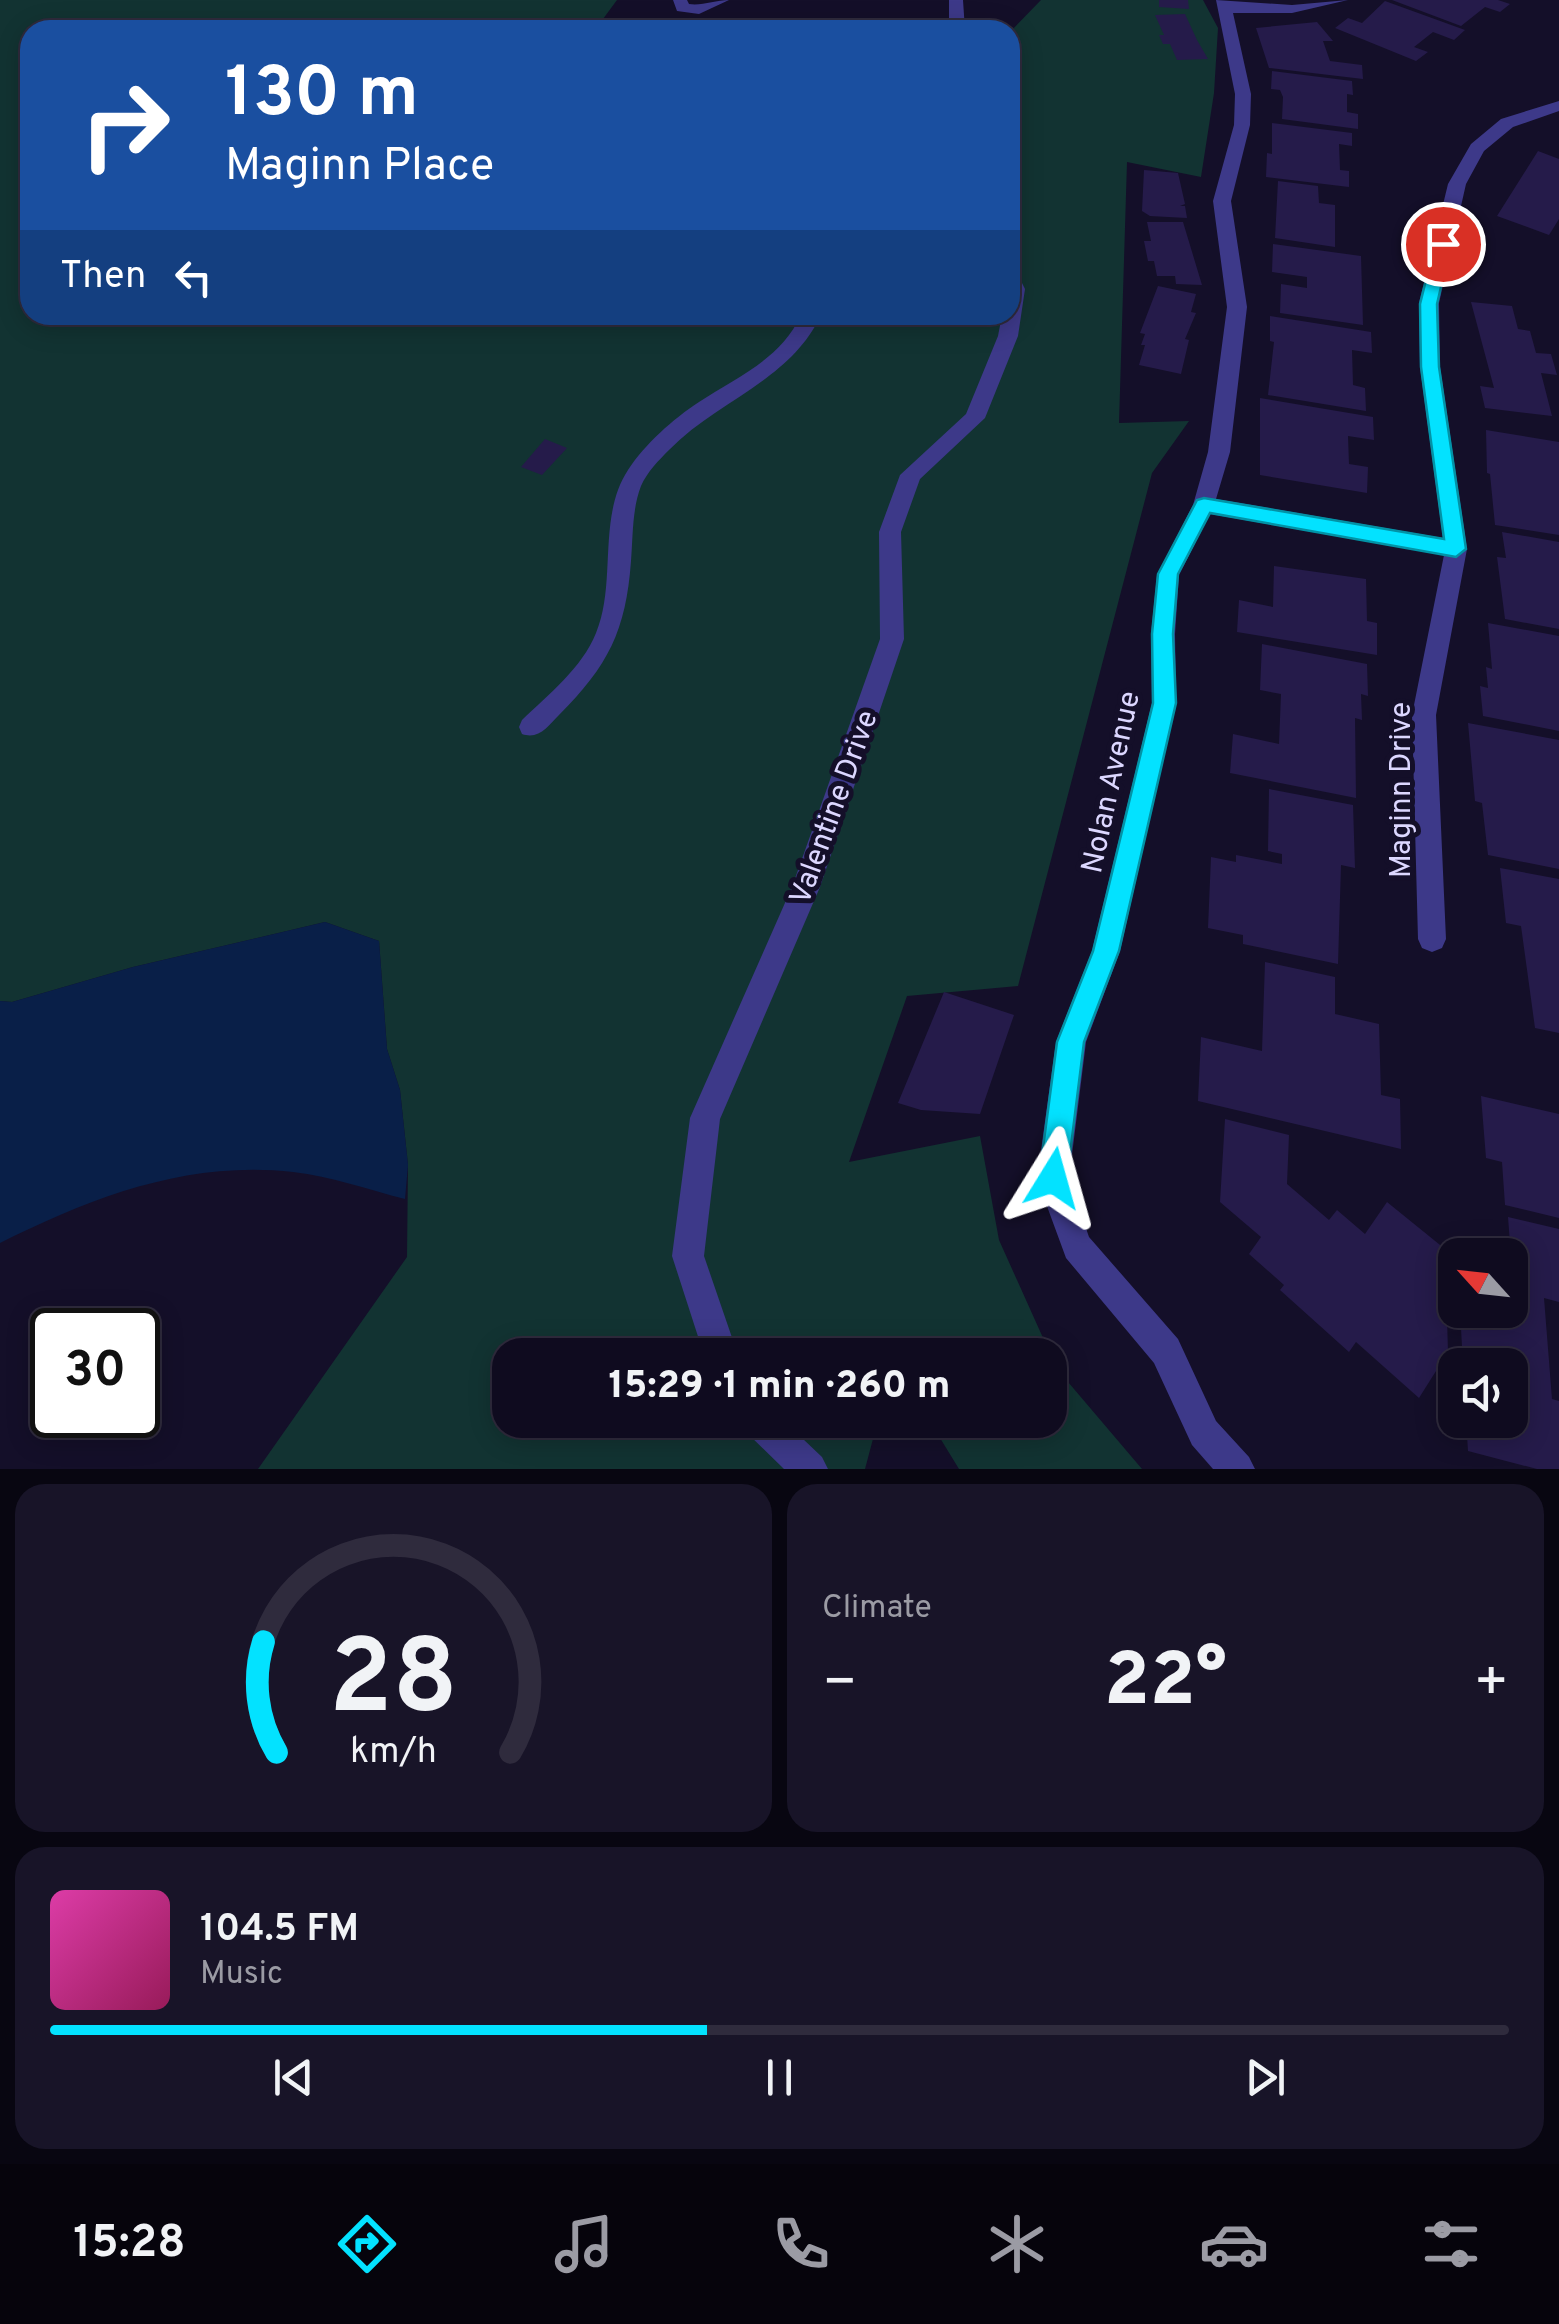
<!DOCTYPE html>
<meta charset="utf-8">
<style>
:root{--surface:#0f0b1f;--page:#181428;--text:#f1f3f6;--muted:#9b9ba4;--line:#2f2b3d;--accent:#03e2ff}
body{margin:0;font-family:Overpass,sans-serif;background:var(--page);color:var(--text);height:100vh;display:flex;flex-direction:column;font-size:38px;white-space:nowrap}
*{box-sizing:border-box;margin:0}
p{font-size:32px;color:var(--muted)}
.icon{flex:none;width:55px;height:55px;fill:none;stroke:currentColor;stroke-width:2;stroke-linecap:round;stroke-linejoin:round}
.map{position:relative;height:1469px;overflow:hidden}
.drawer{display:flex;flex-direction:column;gap:15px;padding:15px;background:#080611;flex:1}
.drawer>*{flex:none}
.hud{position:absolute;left:20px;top:20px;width:1000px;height:305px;border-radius:30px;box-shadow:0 5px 25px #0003,0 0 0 2px var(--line);background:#1a4fa0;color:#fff;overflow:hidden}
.needle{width:65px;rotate:297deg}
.fabs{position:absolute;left:1438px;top:1238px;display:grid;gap:20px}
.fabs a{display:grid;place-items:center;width:90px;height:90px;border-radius:20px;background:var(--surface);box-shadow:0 5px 25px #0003,0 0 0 2px var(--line);font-size:50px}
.speed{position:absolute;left:30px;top:1308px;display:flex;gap:20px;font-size:50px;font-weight:700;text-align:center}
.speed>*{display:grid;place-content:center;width:130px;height:130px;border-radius:50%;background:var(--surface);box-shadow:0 5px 25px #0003,0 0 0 2px var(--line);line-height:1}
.speed .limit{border:5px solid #111;border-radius:15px;background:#fff;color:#111}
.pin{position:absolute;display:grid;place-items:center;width:85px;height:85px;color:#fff;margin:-42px;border:5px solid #fff;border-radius:50%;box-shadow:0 2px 10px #0007}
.me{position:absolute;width:110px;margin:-55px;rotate:8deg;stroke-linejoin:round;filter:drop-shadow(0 0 8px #0008)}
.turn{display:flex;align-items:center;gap:35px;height:210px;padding:0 40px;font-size:45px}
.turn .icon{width:130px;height:130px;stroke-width:2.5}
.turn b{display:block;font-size:70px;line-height:85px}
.then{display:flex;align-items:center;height:95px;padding:0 40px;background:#0003;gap:20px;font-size:38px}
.big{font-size:75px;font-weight:800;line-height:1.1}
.drawer .card{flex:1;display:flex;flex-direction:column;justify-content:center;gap:15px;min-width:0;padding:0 35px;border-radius:30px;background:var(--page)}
.drawer .dial{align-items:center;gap:0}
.dial svg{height:260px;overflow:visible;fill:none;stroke:var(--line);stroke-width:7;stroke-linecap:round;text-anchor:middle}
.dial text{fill:var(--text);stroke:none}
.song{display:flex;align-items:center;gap:30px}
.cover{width:120px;height:120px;border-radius:15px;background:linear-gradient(135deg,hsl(320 70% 55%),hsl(330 70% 35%))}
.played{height:10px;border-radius:5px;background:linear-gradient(90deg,var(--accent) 45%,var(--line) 45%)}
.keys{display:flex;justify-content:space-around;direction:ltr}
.heat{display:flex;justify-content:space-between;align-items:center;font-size:55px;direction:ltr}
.drawer .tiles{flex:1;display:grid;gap:15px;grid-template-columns:1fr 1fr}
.card:last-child{grid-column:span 2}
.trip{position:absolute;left:492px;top:1338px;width:575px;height:100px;border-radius:30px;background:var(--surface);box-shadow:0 5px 25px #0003,0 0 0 2px var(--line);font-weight:800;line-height:100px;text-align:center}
.tab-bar{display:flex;height:160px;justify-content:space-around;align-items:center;background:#06040c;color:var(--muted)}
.tab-bar .icon{width:70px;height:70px}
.tab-bar .active{color:var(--accent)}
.tab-bar b{font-size:45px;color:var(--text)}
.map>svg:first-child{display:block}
</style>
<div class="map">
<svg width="1559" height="1469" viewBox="0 0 1559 1469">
<rect width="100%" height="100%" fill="#140f29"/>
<!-- green -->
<path fill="#123332" d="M0,0H617L603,19V30H30V315H1010V32L1041,0H1203L1218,28L1214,93L1201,177L1127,162L1119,423L1189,421L1152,473L1018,986L907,996L849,1162L980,1136L999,1240L1057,1369L1142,1469H959L929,1420H1050V1355H510V1420H878L865,1469H258L407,1257L408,1165L400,1090L387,1049L379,941L325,922L133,967L12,1002L0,1001Z"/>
<!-- water -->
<path fill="#091f48" d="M325,922L379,941L387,1049L400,1090L408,1165L405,1199C369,1190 331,1176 293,1172C188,1160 92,1197 0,1243V1001L12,1002L133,967Z"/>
<!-- building -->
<path fill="#251b4a" d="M1159,0H1188L1189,9L1159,7Z
M1392,0H1498L1510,4L1500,12L1485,7L1461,26Z
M1385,1L1465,30L1454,40L1433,32L1414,47L1428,52L1416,61L1335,28L1348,18L1362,23Z
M1185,14L1197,40L1208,59L1177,60L1170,44H1163L1159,35H1164L1155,15Z
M1317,22L1333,41H1323L1330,61L1362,65L1363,79L1269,68L1256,28Z
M1272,71L1352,81L1353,95L1347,94V112L1358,114V129L1282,119L1283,97L1280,90L1271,89Z
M1272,123L1352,133V146L1339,144L1340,170L1349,171V187L1266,177L1267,153L1272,154Z
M1538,151L1559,159V219L1549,235L1497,216Z
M1144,170L1178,173L1185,204L1180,206H1185L1187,218L1150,216L1142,211Z
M1278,181L1318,186L1319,203L1335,205V247L1275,238Z
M1147,222H1183L1202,285L1176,284L1175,276H1157L1154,261H1148L1144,241H1151Z
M1273,244L1361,256L1363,325L1280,313L1281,284L1307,288V277L1272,272Z
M1158,286L1196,294L1191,312L1196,313L1185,339L1189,340L1181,374L1139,365L1145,345H1141L1145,334L1140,333Z
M1471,302L1512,306L1518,329L1530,331L1536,353L1551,354L1557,375L1541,373L1552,416L1485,408L1480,386L1494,388Z
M1270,316L1371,332L1372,353L1352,350L1353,385L1365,388L1366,411L1268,395L1274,342L1270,341Z
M1260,398L1373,417L1374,440L1348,436L1349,464L1368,467L1367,493L1260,475Z
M1486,430L1559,442V535L1495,525L1490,474L1487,473Z
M545,439L567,448L542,475L521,467Z
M1502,532L1559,542V629L1505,619L1497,557L1506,558Z
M1274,566L1366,579L1367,621L1377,623V655L1237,632L1239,600L1273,607Z
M1488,623L1559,636V731L1483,716L1480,686L1488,688L1486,667L1492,669Z
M1262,644L1367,664L1368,696L1361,694L1362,720L1355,718L1356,798L1230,773L1233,734L1279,744L1281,694L1260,690Z
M1468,723L1559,740V869L1488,855L1482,803L1475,801Z
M1269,789L1353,805L1355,868L1341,865L1338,964L1243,944V935L1208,928L1211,857L1236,862V855L1282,864V854L1268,851Z
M1500,868L1559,879V1033L1535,1028L1521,926L1506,923Z
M1265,962L1335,977V1014L1379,1024L1381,1095L1400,1099L1401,1149L1198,1101L1201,1037L1262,1051Z
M944,992L1014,1015L980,1114L921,1110L898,1103Z
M1481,1096L1559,1114V1218L1505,1205L1502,1162L1486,1158Z
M1225,1119L1289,1135L1287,1184L1329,1220L1337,1210L1365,1234L1387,1202L1445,1249L1448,1352L1419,1398L1356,1342L1349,1352L1280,1290L1284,1285L1249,1254L1261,1237L1220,1202Z
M1508,1217L1559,1229V1302L1544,1298L1552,1399L1559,1401V1469H1537L1468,1451L1466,1420H1510V1365H1463L1460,1310L1515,1309Z"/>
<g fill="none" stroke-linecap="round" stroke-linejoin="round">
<!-- minor -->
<path fill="#3d3989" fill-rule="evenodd" d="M673,0H687L689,4C702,6 715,0 729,0L699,14L677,11Z
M949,0H963L965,30H949Z
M1216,0L1292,5L1348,0L1292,13H1233L1251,94L1250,125L1231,201L1247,307L1230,452L1216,499L1443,538L1420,367L1419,303L1448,184L1471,144L1501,119L1559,101V111L1513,127L1484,151L1466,184L1439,303L1440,367L1467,549L1436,715L1446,939L1442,948L1432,952L1422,948L1418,939L1412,715L1444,555L1210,514L1179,575L1175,634L1176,703L1120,951L1086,1042L1069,1179L1089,1237L1178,1339L1216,1421L1249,1457L1255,1469H1213L1192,1445L1154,1363L1066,1258L1037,1179L1056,1042L1092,951L1152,703L1151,634L1157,575L1193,505L1208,452L1227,307L1213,201L1234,125L1235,94Z
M1010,271L1017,273L1025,289L1018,336L985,418L920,479L901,532L904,639L820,887L720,1119L704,1256L738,1355H704L672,1256L690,1118L792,887L880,639L879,532L900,475L966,414L998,336L1002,315H1010Z
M801,315H821C790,381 718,400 669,450C659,460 647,472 641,486C632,509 633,537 631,561C626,631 608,666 559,715C548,726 539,740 522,734L519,727L522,720C548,695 582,668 596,633C617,583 597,517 628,470C645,444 673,419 699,402C738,376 780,360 801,315Z
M741,1420H783L822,1457L828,1469H784L746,1432Z"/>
</g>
<!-- route -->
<path fill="#03e2ff" stroke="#0293a6" stroke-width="2.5" d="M1443,239L1451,244L1437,304L1439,367L1466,549L1456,557L1210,513L1178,574L1173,634L1176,703L1119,951L1084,1042L1067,1178L1063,1189L1053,1193L1043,1189L1039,1178L1057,1042L1093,951L1153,703L1152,634L1158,574L1197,500L1204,498L1444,539L1421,367L1420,304L1435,244Z"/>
<g text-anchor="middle" stroke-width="10" stroke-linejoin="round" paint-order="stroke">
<!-- street labels -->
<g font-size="30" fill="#dcd7ff" stroke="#140f29">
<text transform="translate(1110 782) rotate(-78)" y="10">Nolan Avenue</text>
<text transform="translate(1400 790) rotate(-90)" y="10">Maginn Drive</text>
<text transform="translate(833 807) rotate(-70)" y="10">Valentine Drive</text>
</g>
</g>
</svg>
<div class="fabs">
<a><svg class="needle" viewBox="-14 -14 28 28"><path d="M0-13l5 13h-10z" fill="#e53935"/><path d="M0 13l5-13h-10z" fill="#9b9ba4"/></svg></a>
<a><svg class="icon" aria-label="sound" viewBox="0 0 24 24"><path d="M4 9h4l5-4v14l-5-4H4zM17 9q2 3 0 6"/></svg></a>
</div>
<div class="speed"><div class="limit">30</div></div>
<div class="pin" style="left:1443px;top:244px;background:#d93025"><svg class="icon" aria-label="arrive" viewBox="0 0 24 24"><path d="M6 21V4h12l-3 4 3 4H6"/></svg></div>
<svg class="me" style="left:1053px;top:1178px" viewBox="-20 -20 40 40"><path d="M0-17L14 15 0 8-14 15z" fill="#03e2ff" stroke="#fff" stroke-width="4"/></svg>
<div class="trip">15:29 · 1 min · 260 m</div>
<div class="hud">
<div class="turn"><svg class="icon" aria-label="right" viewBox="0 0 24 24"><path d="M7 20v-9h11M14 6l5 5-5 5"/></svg><div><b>130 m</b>Maginn Place</div></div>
<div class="then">Then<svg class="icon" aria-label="left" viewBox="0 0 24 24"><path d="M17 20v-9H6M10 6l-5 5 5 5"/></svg></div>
</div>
</div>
<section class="drawer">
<div class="tiles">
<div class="card dial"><svg viewBox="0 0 100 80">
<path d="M14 69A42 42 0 1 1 86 69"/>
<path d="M14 69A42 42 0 0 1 10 35" stroke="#03e2ff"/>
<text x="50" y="56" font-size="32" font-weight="700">28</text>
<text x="50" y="72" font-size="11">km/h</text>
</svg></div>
<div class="card"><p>Climate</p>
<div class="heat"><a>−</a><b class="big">22°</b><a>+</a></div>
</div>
<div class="card">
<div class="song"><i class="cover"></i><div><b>104.5 FM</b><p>Music</p></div></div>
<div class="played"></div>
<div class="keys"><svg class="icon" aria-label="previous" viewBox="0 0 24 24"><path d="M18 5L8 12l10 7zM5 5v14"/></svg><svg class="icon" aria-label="pause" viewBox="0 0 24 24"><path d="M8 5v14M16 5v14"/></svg><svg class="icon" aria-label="next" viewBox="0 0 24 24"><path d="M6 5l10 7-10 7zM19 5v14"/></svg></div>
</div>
</div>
</section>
<nav class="tab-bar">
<b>15:28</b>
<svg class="icon active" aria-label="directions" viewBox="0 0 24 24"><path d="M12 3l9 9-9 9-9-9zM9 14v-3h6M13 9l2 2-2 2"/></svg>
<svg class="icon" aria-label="music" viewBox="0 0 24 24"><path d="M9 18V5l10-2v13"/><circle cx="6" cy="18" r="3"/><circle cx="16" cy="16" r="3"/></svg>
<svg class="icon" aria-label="phone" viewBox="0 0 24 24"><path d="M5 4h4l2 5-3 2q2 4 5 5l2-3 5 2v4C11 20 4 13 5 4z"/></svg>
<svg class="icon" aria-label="climate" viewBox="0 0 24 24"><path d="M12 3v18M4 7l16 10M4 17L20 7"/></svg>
<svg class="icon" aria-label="car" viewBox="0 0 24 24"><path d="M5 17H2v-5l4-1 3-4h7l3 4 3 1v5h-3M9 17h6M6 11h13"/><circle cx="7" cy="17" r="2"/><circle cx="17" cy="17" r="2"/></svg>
<svg class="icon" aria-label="filters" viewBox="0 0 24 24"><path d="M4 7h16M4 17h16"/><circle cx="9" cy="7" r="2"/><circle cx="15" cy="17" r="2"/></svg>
</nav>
